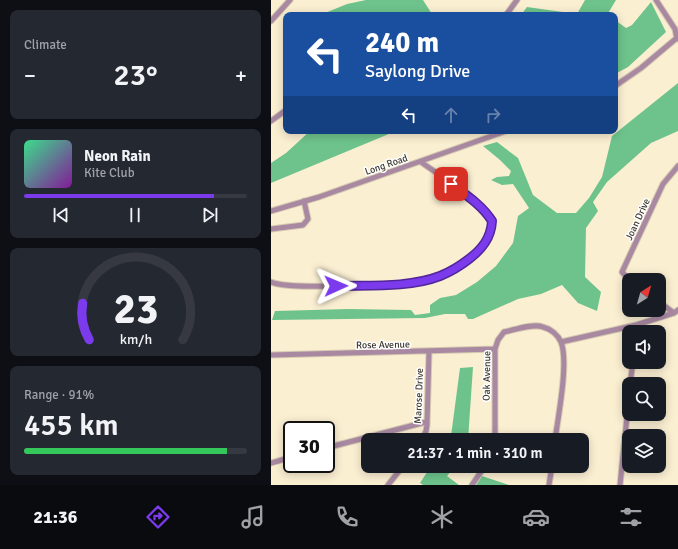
<!DOCTYPE html>
<meta charset="utf-8">
<style>
:root{--surface:#171b24;--page:#242831;--text:#f1f3f6;--muted:#9ea1a6;--line:#363941;--accent:#7c3aed}
body{margin:0;font-family:Signika,sans-serif;background:var(--page);color:var(--text);height:100vh;display:flex;flex-direction:column;font-size:15px;white-space:nowrap}
*{box-sizing:border-box;margin:0}
p{font-size:13px;color:var(--muted)}
.icon{flex:none;width:22px;height:22px;fill:none;stroke:currentColor;stroke-width:2;stroke-linecap:round;stroke-linejoin:round}
.map{position:relative;flex:1;overflow:hidden}
.details{display:flex;flex-direction:column;gap:10px;padding:10px;background:#0d0f14;width:271px}
.details>*{flex:none}
.banner{position:absolute;left:12px;top:12px;width:335px;height:122px;border-radius:8px;box-shadow:0 2px 10px #0003;background:#1a4fa0;color:#fff;overflow:hidden}
.needle{width:26px;rotate:37deg}
.fabs{position:absolute;left:351px;top:273px;display:grid;gap:8px}
.fabs a{display:grid;place-items:center;width:44px;height:44px;border-radius:8px;background:var(--surface);box-shadow:0 2px 10px #0003;font-size:20px}
.speed{position:absolute;left:12px;top:421px;display:flex;gap:8px;font-size:20px;font-weight:700;text-align:center}
.speed>*{display:grid;place-content:center;width:52px;height:52px;border-radius:50%;background:var(--surface);box-shadow:0 2px 10px #0003;line-height:1}
.speed .limit{border:2px solid #111;border-radius:6px;background:#fff;color:#111}
.pin{position:absolute;display:grid;place-items:center;width:34px;height:34px;color:#fff;margin:-17px;border-radius:8px;box-shadow:0 2px 6px #0006}
.me{position:absolute;width:44px;margin:-22px;rotate:89deg;stroke-linejoin:round;filter:drop-shadow(0 0 3px #0008)}
.turn{display:flex;align-items:center;gap:14px;height:84px;padding:0 16px;font-size:18px}
.turn .icon{width:52px;height:52px;stroke-width:2.5}
.turn b{display:block;font-size:28px;line-height:34px}
.lanes{display:flex;align-items:center;height:38px;padding:0 16px;background:#0003;justify-content:center;gap:20px;direction:ltr}
.lanes .off{opacity:.35}
.big{font-size:30px;font-weight:600;line-height:1.1}
.details .card{flex:1;display:flex;flex-direction:column;justify-content:center;gap:6px;min-width:0;padding:0 14px;border-radius:8px;background:var(--page)}
.details .dial{align-items:center;gap:0}
.dial svg{height:104px;overflow:visible;fill:none;stroke:var(--line);stroke-width:7;stroke-linecap:round;text-anchor:middle}
.dial text{fill:var(--text);stroke:none}
.song{display:flex;align-items:center;gap:12px}
.cover{width:48px;height:48px;border-radius:6px;background:linear-gradient(135deg,hsl(150 70% 55%),hsl(290 70% 35%))}
.played{height:4px;border-radius:2px;background:linear-gradient(90deg,var(--accent) 85%,var(--line) 85%)}
.keys{display:flex;justify-content:space-around;direction:ltr}
.heat{display:flex;justify-content:space-between;align-items:center;font-size:22px;direction:ltr}
.charge{height:6px;border-radius:3px;background:linear-gradient(90deg,#34c759 91%,var(--line) 0)}
.trip{position:absolute;left:90px;top:433px;width:228px;height:40px;border-radius:8px;background:var(--surface);box-shadow:0 2px 10px #0003;font-weight:600;line-height:40px;text-align:center}
.menu{display:flex;height:64px;justify-content:space-around;align-items:center;background:#090b0e;color:var(--muted)}
.menu .icon{width:28px;height:28px}
.menu .on{color:var(--accent)}
.menu b{font-size:18px;color:var(--text)}
main{display:flex;flex:1;min-height:0}
.map>svg:first-child{display:block}
</style>
<main>
<section class="details">
<div class="card"><p>Climate</p>
<div class="heat"><a>−</a><b class="big">23°</b><a>+</a></div>
</div>
<div class="card">
<div class="song"><i class="cover"></i><div><b>Neon Rain</b><p>Kite Club</p></div></div>
<div class="played"></div>
<div class="keys"><svg class="icon" aria-label="previous" viewBox="0 0 24 24"><path d="M18 5L8 12l10 7zM5 5v14"/></svg><svg class="icon" aria-label="pause" viewBox="0 0 24 24"><path d="M8 5v14M16 5v14"/></svg><svg class="icon" aria-label="next" viewBox="0 0 24 24"><path d="M6 5l10 7-10 7zM19 5v14"/></svg></div>
</div>
<div class="card dial"><svg viewBox="0 0 100 80">
<path d="M14 69A42 42 0 1 1 86 69"/>
<path d="M14 69A42 42 0 0 1 9 41" stroke="#7c3aed"/>
<text x="50" y="56" font-size="32" font-weight="700">23</text>
<text x="50" y="72" font-size="11">km/h</text>
</svg></div>
<div class="card"><p>Range · 91%</p><b class="big">455 km</b><div class="charge"></div></div>
</section>
<div class="map">
<svg width="407" height="485" viewBox="0 0 407 485">
<rect width="100%" height="100%" fill="#fbefd2"/>
<!-- forest -->
<path fill="#6ec38c" d="M95,0H152L161,14L120,15C104,10 90,13 74,15C66,16 59,15 52,15L54,13L76,4Z
M314,0H345L336,15H250L256,7L306,14Z
M380,2L395,32L357,67L344,74V20L355,28L361,25Z
M407,83V131L380,143L336,182L322,202L327,211L315,228L314,277L330,292L326,311L307,303L291,285L270,294L247,299L202,319H197L194,314H174L154,318L1,320L4,311L77,309L140,310L144,315L159,313V305L169,298L185,295L206,282L225,266L242,243L247,216L258,208L242,184L231,185L220,180L226,177L238,176L240,171L229,160L212,146L226,142L247,158L262,195L286,213H305L318,198L331,177L341,136Z
M39,131H125L0,183V163L15,153Z
M202,367L197,440H177L180,436L189,368Z
M160,466H184L176,476L188,485H152L149,483Z
M208,475L238,485H201Z"/>
<g fill="none" stroke-linecap="round" stroke-linejoin="round">
<!-- minor casing -->
<g stroke="#d5cab1" stroke-width="7">
<path id="minor" d="M385,0L404,29L406,39
M235,15L246,0
M0,21L19,0
M344,86L370,68L407,37
M0,121L15,110
M0,211L48,197L235,131
M0,229L32,225L37,219L33,201
M358,280L351,272L392,184L407,166
M0,282C16,288 49,286 67,286C98,285 141,287 169,276C180,272 189,266 198,259C211,249 220,238 221,221C207,198 172,178 150,162
M388,302L403,313
M365,332V325
M290,342L365,325L403,313L407,310
M0,355L224,349
M359,384L362,362
M151,440L155,431L156,425L158,352
M224,440V349L227,340L233,332C243,330 262,323 272,327C280,329 287,335 290,342C298,362 287,417 284,440
M55,448L155,422
M0,463L21,457
M117,485L132,466
M201,485L214,466
M278,485L281,466
M349,485L358,397"/>
</g>
<!-- minor -->
<use href="#minor" stroke="#a989a2" stroke-width="5"/>
</g>
<g fill="none" stroke-linecap="round" stroke-linejoin="round">
<!-- route casing -->
<g stroke="#51269a" stroke-width="10">
<path id="route" d="M65,286C98,285 138,288 169,276C179,272 189,266 198,259C211,249 220,238 221,221C211,205 195,195 180,184"/>
</g>
<!-- route -->
<use href="#route" stroke="#7c3aed" stroke-width="7"/>
</g>
<g text-anchor="middle" stroke-width="3" stroke-linejoin="round" paint-order="stroke">
<!-- street labels -->
<g font-size="10" fill="#3d382d" stroke="#fff">
<text transform="translate(115 164) rotate(-19)" y="4">Long Road</text>
<text transform="translate(366 219) rotate(-65)" y="4">Joan Drive</text>
<text transform="translate(112 344) rotate(-1)" y="4">Rose Avenue</text>
<text transform="translate(215 376) rotate(-89)" y="4">Oak Avenue</text>
<text transform="translate(147 396) rotate(-88)" y="4">Marose Drive</text>
</g>
</g>
</svg>
<div class="fabs">
<a><svg class="needle" viewBox="-14 -14 28 28"><path d="M0-13l5 13h-10z" fill="#e53935"/><path d="M0 13l5-13h-10z" fill="#9ea1a6"/></svg></a>
<a><svg class="icon" aria-label="sound" viewBox="0 0 24 24"><path d="M4 9h4l5-4v14l-5-4H4zM17 9q2 3 0 6"/></svg></a>
<a><svg class="icon" aria-label="search" viewBox="0 0 24 24"><circle cx="10" cy="10" r="6"/><path d="M15 15l6 6"/></svg></a>
<a><svg class="icon" aria-label="layers" viewBox="0 0 24 24"><path d="M12 4l9 5-9 5-9-5zM3 14l9 5 9-5"/></svg></a>
</div>
<div class="speed"><div class="limit">30</div></div>
<div class="pin" style="left:180px;top:184px;background:#d93025"><svg class="icon" aria-label="arrive" viewBox="0 0 24 24"><path d="M6 21V4h12l-3 4 3 4H6"/></svg></div>
<svg class="me" style="left:65px;top:286px" viewBox="-20 -20 40 40"><path d="M0-17L14 15 0 8-14 15z" fill="#7c3aed" stroke="#fff" stroke-width="4"/></svg>
<div class="trip">21:37 · 1 min · 310 m</div>
<div class="banner">
<div class="turn"><svg class="icon" aria-label="left" viewBox="0 0 24 24"><path d="M17 20v-9H6M10 6l-5 5 5 5"/></svg><div><b>240 m</b>Saylong Drive</div></div>
<div class="lanes"><svg class="icon" aria-label="left" viewBox="0 0 24 24"><path d="M17 20v-9H6M10 6l-5 5 5 5"/></svg><svg class="icon off" aria-label="ahead" viewBox="0 0 24 24"><path d="M12 20V5M6 11l6-6 6 6"/></svg><svg class="icon off" aria-label="right" viewBox="0 0 24 24"><path d="M7 20v-9h11M14 6l5 5-5 5"/></svg></div>
</div>
</div>
</main>
<nav class="menu">
<b>21:36</b>
<svg class="icon on" aria-label="directions" viewBox="0 0 24 24"><path d="M12 3l9 9-9 9-9-9zM9 14v-3h6M13 9l2 2-2 2"/></svg>
<svg class="icon" aria-label="music" viewBox="0 0 24 24"><path d="M9 18V5l10-2v13"/><circle cx="6" cy="18" r="3"/><circle cx="16" cy="16" r="3"/></svg>
<svg class="icon" aria-label="phone" viewBox="0 0 24 24"><path d="M5 4h4l2 5-3 2q2 4 5 5l2-3 5 2v4C11 20 4 13 5 4z"/></svg>
<svg class="icon" aria-label="climate" viewBox="0 0 24 24"><path d="M12 3v18M4 7l16 10M4 17L20 7"/></svg>
<svg class="icon" aria-label="car" viewBox="0 0 24 24"><path d="M5 17H2v-5l4-1 3-4h7l3 4 3 1v5h-3M9 17h6M6 11h13"/><circle cx="7" cy="17" r="2"/><circle cx="17" cy="17" r="2"/></svg>
<svg class="icon" aria-label="filters" viewBox="0 0 24 24"><path d="M4 7h16M4 17h16"/><circle cx="9" cy="7" r="2"/><circle cx="15" cy="17" r="2"/></svg>
</nav>
